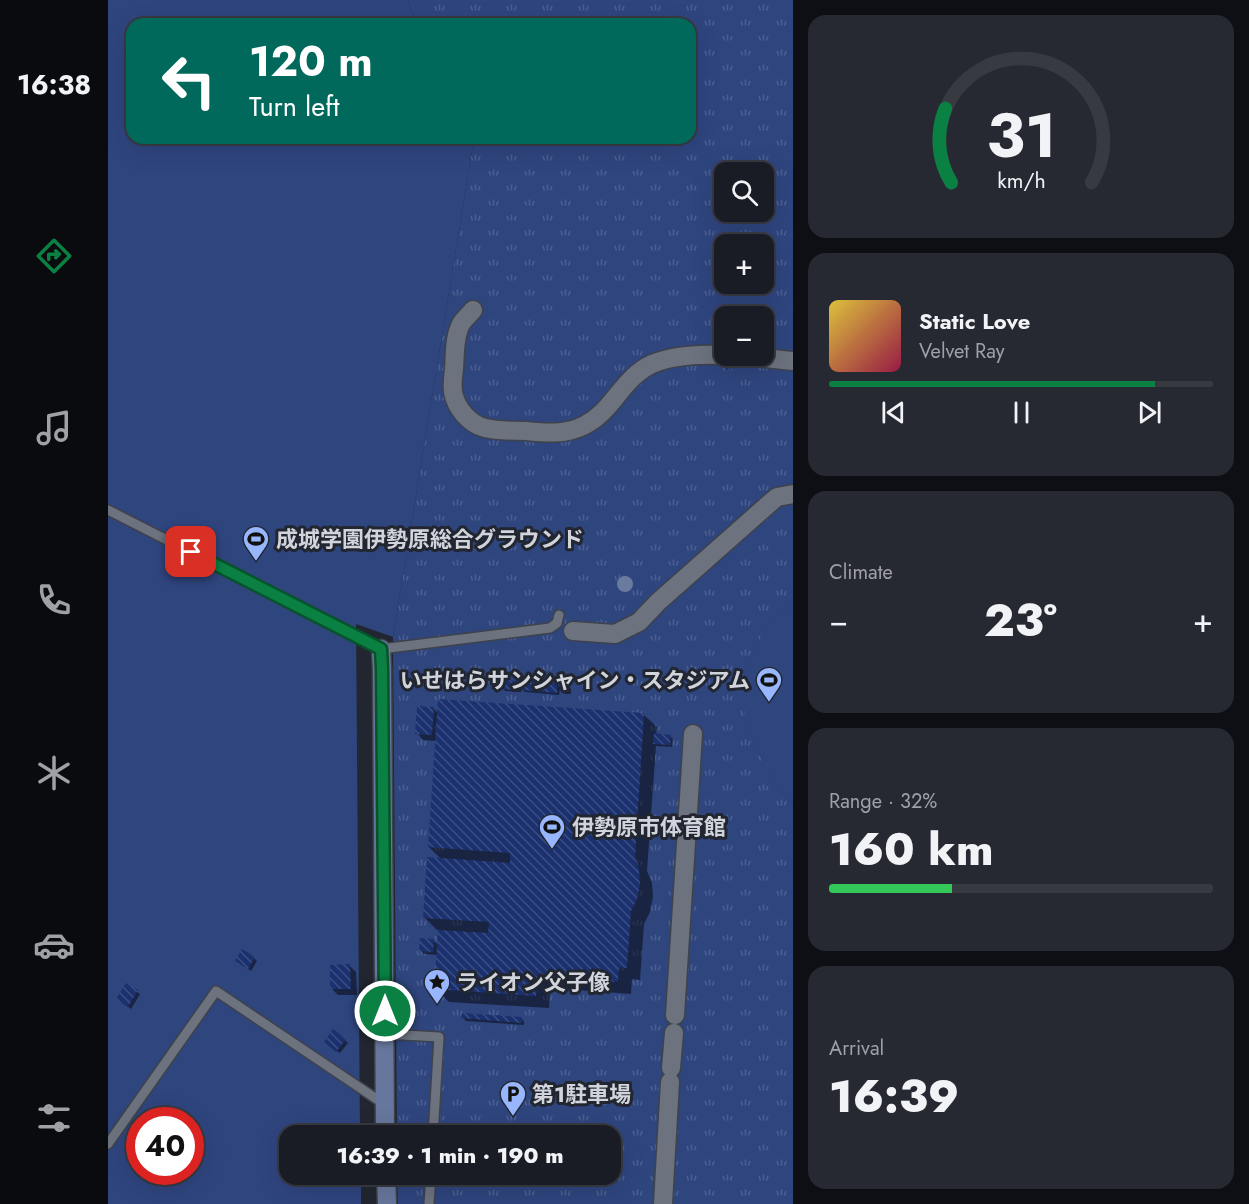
<!DOCTYPE html>
<meta charset="utf-8">
<style>
:root{--surface:#191c24;--page:#262931;--text:#f1f3f6;--muted:#9fa1a6;--line:#373a41;--accent:#0b8043}
body{margin:0;font-family:Jost,"Noto Sans JP",sans-serif;background:var(--page);color:var(--text);height:100vh;display:flex;flex-direction:column;font-size:22px;white-space:nowrap}
*{box-sizing:border-box;margin:0}
p{font-size:20px;color:var(--muted)}
.icon{flex:none;width:33px;height:33px;fill:none;stroke:currentColor;stroke-width:2;stroke-linecap:round;stroke-linejoin:round}
.map{position:relative;flex:1;overflow:hidden}
.side{display:flex;flex-direction:column;gap:15px;padding:15px;background:#0e0f14;width:456px}
.side>*{flex:none}
.banner{position:absolute;left:18px;top:18px;width:570px;height:126px;border-radius:18px;box-shadow:0 6px 24px #0002,0 0 0 2px var(--line);background:#00695c;color:#fff;overflow:hidden}
.controls{position:absolute;left:606px;top:162px;display:grid;gap:12px}
.controls a{display:grid;place-items:center;width:60px;height:60px;border-radius:12px;background:var(--surface);box-shadow:0 6px 24px #0002,0 0 0 2px var(--line);font-size:30px}
.speed{position:absolute;left:18px;top:1107px;display:flex;gap:12px;font-size:30px;font-weight:700;text-align:center}
.speed>*{display:grid;place-content:center;width:78px;height:78px;border-radius:50%;background:var(--surface);box-shadow:0 6px 24px #0002,0 0 0 2px var(--line);line-height:1}
.speed .limit{border:9px solid #d22;background:#fff;color:#111}
.pin{position:absolute;display:grid;place-items:center;width:51px;height:51px;color:#fff;margin:-26px;border-radius:12px;box-shadow:0 3px 9px #0006}
.me{position:absolute;width:66px;margin:-33px;rotate:0deg;stroke-linejoin:round;filter:drop-shadow(0 0 4px #0008)}
.turn{display:flex;align-items:center;gap:21px;height:126px;padding:0 24px;font-size:27px}
.turn .icon{width:78px;height:78px;stroke-width:2.5}
.turn b{display:block;font-size:42px;line-height:51px}
.big{font-size:45px;font-weight:800;line-height:1.1}
.side .tile{flex:1;display:flex;flex-direction:column;justify-content:center;gap:9px;min-width:0;padding:0 21px;border-radius:18px;background:var(--page)}
.side .dial{align-items:center;gap:0}
.dial svg{height:156px;overflow:visible;fill:none;stroke:var(--line);stroke-width:7;stroke-linecap:round;text-anchor:middle}
.dial text{fill:var(--text);stroke:none}
.song{display:flex;align-items:center;gap:18px}
.cover{width:72px;height:72px;border-radius:9px;background:linear-gradient(135deg,hsl(50 70% 55%),hsl(340 70% 35%))}
.played{height:6px;border-radius:3px;background:linear-gradient(90deg,var(--accent) 85%,var(--line) 85%)}
.keys{display:flex;justify-content:space-around;direction:ltr}
.heat{display:flex;justify-content:space-between;align-items:center;font-size:33px;direction:ltr}
.charge{height:9px;border-radius:4px;background:linear-gradient(90deg,#34c759 32%,var(--line) 0)}
.trip{position:absolute;left:171px;top:1125px;width:342px;height:60px;border-radius:18px;background:var(--surface);box-shadow:0 6px 24px #0002,0 0 0 2px var(--line);font-weight:800;line-height:60px;text-align:center}
main{display:flex;flex:1;min-height:0}
.tabs{display:flex;flex-direction:column;width:108px;justify-content:space-around;align-items:center;background:#0a0b0e;color:var(--muted)}
.tabs .icon{width:42px;height:42px}
.tabs .active{color:var(--accent)}
.tabs b{font-size:27px;color:var(--text)}
.map>svg:first-child{display:block}
</style>
<main>
<nav class="tabs">
<b>16:38</b>
<svg class="icon active" aria-label="directions" viewBox="0 0 24 24"><path d="M12 3l9 9-9 9-9-9zM9 14v-3h6M13 9l2 2-2 2"/></svg>
<svg class="icon" aria-label="music" viewBox="0 0 24 24"><path d="M9 18V5l10-2v13"/><circle cx="6" cy="18" r="3"/><circle cx="16" cy="16" r="3"/></svg>
<svg class="icon" aria-label="phone" viewBox="0 0 24 24"><path d="M5 4h4l2 5-3 2q2 4 5 5l2-3 5 2v4C11 20 4 13 5 4z"/></svg>
<svg class="icon" aria-label="climate" viewBox="0 0 24 24"><path d="M12 3v18M4 7l16 10M4 17L20 7"/></svg>
<svg class="icon" aria-label="car" viewBox="0 0 24 24"><path d="M5 17H2v-5l4-1 3-4h7l3 4 3 1v5h-3M9 17h6M6 11h13"/><circle cx="7" cy="17" r="2"/><circle cx="17" cy="17" r="2"/></svg>
<svg class="icon" aria-label="filters" viewBox="0 0 24 24"><path d="M4 7h16M4 17h16"/><circle cx="9" cy="7" r="2"/><circle cx="15" cy="17" r="2"/></svg>
</nav>
<div class="map">
<svg width="685" height="1204" viewBox="0 0 685 1204">
<defs>
<pattern id="park-tufts" width="24" height="20" patternUnits="userSpaceOnUse" patternTransform="scale(1.5)"><rect width="24" height="20" fill="#2f457e"/><path d="M3 7l-1-3M5 7V3M7 7l1-3M15 17l-1-3M17 17v-4M19 17l1-3" fill="none" stroke="#4c5f90"/></pattern>
<pattern id="building-back-hatch" width="6" height="6" patternUnits="userSpaceOnUse" patternTransform="scale(1.5)"><rect width="6" height="6" fill="#1b306e"/><path d="M-1 5l2 2M0 0l6 6M5-1l2 2" fill="none" stroke="#3b4d82"/></pattern>
</defs>
<rect width="100%" height="100%" fill="#212630"/>
<!-- park -->
<path fill="url(#park-tufts)" fill-rule="evenodd" d="M300,0H685V1204H290L289,1175L502,1174V1136H289L285,637L366,138H582V24H309L303,10ZM616,172H656V212H616ZM616,244H656V284H616ZM616,316H656V356H616Z"/>
<!-- pitch -->
<path fill="#2f457e" fill-rule="evenodd" d="M0,0H300L303,10L309,24H24V138H366L285,637L248,624L252,1135L182,1136V1174L253,1175V1204H0ZM32,1120H82V1172H32Z
M685,603V807C680,796 671,791 666,781C655,763 644,742 639,722C628,677 648,630 685,603Z"/>
<!-- shadow -->
<path fill="#0007" d="M411,683L415,687L449,684L454,689L461,686L463,689V694H457L452,689L451,695L417,692L414,689L413,692L397,691L394,688Z
M326,709L330,713L536,715L549,727L548,735L562,736L565,739L564,747L548,746L539,871L544,883L545,897L542,912L536,924L532,980L524,979L523,994L442,988L441,1008L341,1002L328,989L330,955L316,954L313,951L325,940L331,946L332,930H329L316,917L334,860L321,847L328,741L315,740L309,733Z
M146,958L149,961L143,971L132,963Z
M242,966L248,972L249,995H230L224,989Z
M19,985L32,994L23,1009L13,1002Z
M355,1018L414,1019L416,1022V1025L358,1021Z
M237,1040L240,1043L232,1053L220,1045Z"/>
<!-- building -->
<path fill="url(#building-back-hatch)" d="M618,363L624,364L623,370H618Z
M393,680L412,681L411,690L392,689Z
M414,680L449,683V693L413,690Z
M453,684L461,685V692L452,691Z
M330,699L536,713L527,857L531,869L532,884L529,899L523,911L519,968L511,967L510,982L430,976L428,996L326,989L330,930L380,933L381,922L315,918L319,857L402,863V853L320,847Z
M309,706L326,707L324,735L307,734Z
M546,733L563,735L562,745L545,744Z
M312,938L326,939L325,952L311,951Z
M134,949L147,957L140,969L127,961Z
M242,964L243,989H222V965Z
M18,983L30,990L20,1007L8,999Z
M354,1013L414,1017V1023L353,1018Z
M225,1029L238,1039L228,1052L216,1042Z"/>
<g fill="none" stroke-linecap="round" stroke-linejoin="round">
<!-- lane casing -->
<g stroke="#3e424b" stroke-width="12">
<path id="lane" d="M0,510L273,649L442,628L449,623L451,615
M277,1034L331,1037L325,1136
M0,1144L108,991L276,1104
M321,1204L323,1174"/>
</g>
<!-- street casing -->
<g stroke="#3e424b" stroke-width="21">
<path id="street" d="M365,310C362,314 356,319 353,324C346,337 347,355 346,369C345,376 344,384 345,392C348,408 361,424 377,428C390,431 405,431 418,431C438,433 458,435 477,425C505,411 514,378 544,364C565,355 594,354 616,355
M638,356L685,361
M465,631L507,634L531,622L550,602L662,503L669,497L685,494
M567,1015L585,734
M563,1068L566,1033
M555,1204L562,1082"/>
</g>
<!-- secondary casing -->
<g stroke="#3e424b" stroke-width="21">
<path id="secondary" d="M273,649L274,669L277,1136
M278,1174L279,1204"/>
</g>
<!-- lane -->
<use href="#lane" stroke="#6c727e" stroke-width="9"/>
<!-- street -->
<use href="#street" stroke="#6c727e" stroke-width="18"/>
<!-- secondary -->
<use href="#secondary" stroke="#67769c" stroke-width="18"/>
</g>
<!-- trees -->
<circle fill="#6b7b9f" cx="517" cy="584" r="8"/>
<g fill="none" stroke-linecap="round" stroke-linejoin="round">
<!-- route casing -->
<g stroke="#07532c" stroke-width="15">
<path id="route" d="M83,552L273,649L274,669L277,1011"/>
</g>
<!-- route -->
<use href="#route" stroke="#0b8043" stroke-width="10"/>
</g>
<!-- icons -->
<defs>
<g id="stadium-pin" transform="scale(1.35)"><path d="M0 17L-7.5 6A9.5 9.5 0 1 1 7.5 6Z" fill="#97b6fd" stroke="#212630"/><path d="M0-5a6.5 5 0 1 0 0 10a6.5 5 0 1 0 0-10ZM-3.5-1.8h7v3.6h-7Z" fill="#111"/></g>
<g id="sight-pin" transform="scale(1.35)"><path d="M0 17L-7.5 6A9.5 9.5 0 1 1 7.5 6Z" fill="#97b6fd" stroke="#212630"/><path d="M0-6L1.8-2.2L6-1.7L2.9 1.2L3.7 5.4L0 3.3L-3.7 5.4L-2.9 1.2L-6-1.7L-1.8-2.2Z" fill="#111"/></g>
<g id="parking-pin" transform="scale(1.35)"><path d="M0 17L-7.5 6A9.5 9.5 0 1 1 7.5 6Z" fill="#97b6fd" stroke="#212630"/><path d="M-3.5-5.5H1a3.5 3.5 0 0 1 0 7H-1V5.5H-3.5ZM-1-3.4V-.6H.8a1.4 1.4 0 0 0 0-2.8Z" fill="#111"/></g>
</defs>
<g fill-rule="evenodd">
<use href="#stadium-pin" x="148" y="539"/>
<use href="#stadium-pin" x="661" y="680"/>
<use href="#stadium-pin" x="444" y="827"/>
<use href="#sight-pin" x="329" y="982"/>
<use href="#parking-pin" x="405" y="1094"/>
</g>
<g text-anchor="middle" stroke-width="6" stroke-linejoin="round" paint-order="stroke">
<!-- poi labels -->
<g font-size="22" font-weight="bold" fill="#d1d4db" stroke="#212630" text-anchor="start">
<text x="168" y="547">成城学園伊勢原総合グラウンド</text>
<text x="642" y="688" text-anchor="end">いせはらサンシャイン・スタジアム</text>
<text x="464" y="835">伊勢原市体育館</text>
<text x="348" y="990">ライオン父子像</text>
<text x="424" y="1102">第1駐車場</text>
</g>
</g>
</svg>
<div class="controls">
<a><svg class="icon" aria-label="search" viewBox="0 0 24 24"><circle cx="10" cy="10" r="6"/><path d="M15 15l6 6"/></svg></a>
<a>+</a>
<a>−</a>
</div>
<div class="speed"><div class="limit">40</div></div>
<div class="pin" style="left:83px;top:552px;background:#d93025"><svg class="icon" aria-label="arrive" viewBox="0 0 24 24"><path d="M6 21V4h12l-3 4 3 4H6"/></svg></div>
<svg class="me" style="left:277px;top:1011px" viewBox="-20 -20 40 40"><circle r="17" fill="#0b8043" stroke="#fff" stroke-width="3"/><path d="M0-11L8 9 0 5-8 9z" fill="#fff"/></svg>
<div class="trip">16:39 · 1 min · 190 m</div>
<div class="banner">
<div class="turn"><svg class="icon" aria-label="left" viewBox="0 0 24 24"><path d="M17 20v-9H6M10 6l-5 5 5 5"/></svg><div><b>120 m</b>Turn left</div></div>
</div>
</div>
<section class="side">
<div class="tile dial"><svg viewBox="0 0 100 80">
<path d="M14 69A42 42 0 1 1 86 69"/>
<path d="M14 69A42 42 0 0 1 11 31" stroke="#0b8043"/>
<text x="50" y="56" font-size="32" font-weight="700">31</text>
<text x="50" y="72" font-size="11">km/h</text>
</svg></div>
<div class="tile">
<div class="song"><i class="cover"></i><div><b>Static Love</b><p>Velvet Ray</p></div></div>
<div class="played"></div>
<div class="keys"><svg class="icon" aria-label="previous" viewBox="0 0 24 24"><path d="M18 5L8 12l10 7zM5 5v14"/></svg><svg class="icon" aria-label="pause" viewBox="0 0 24 24"><path d="M8 5v14M16 5v14"/></svg><svg class="icon" aria-label="next" viewBox="0 0 24 24"><path d="M6 5l10 7-10 7zM19 5v14"/></svg></div>
</div>
<div class="tile"><p>Climate</p>
<div class="heat"><a>−</a><b class="big">23°</b><a>+</a></div>
</div>
<div class="tile"><p>Range · 32%</p><b class="big">160 km</b><div class="charge"></div></div>
<div class="tile"><p>Arrival</p><b class="big">16:39</b></div>
</section>
</main>
